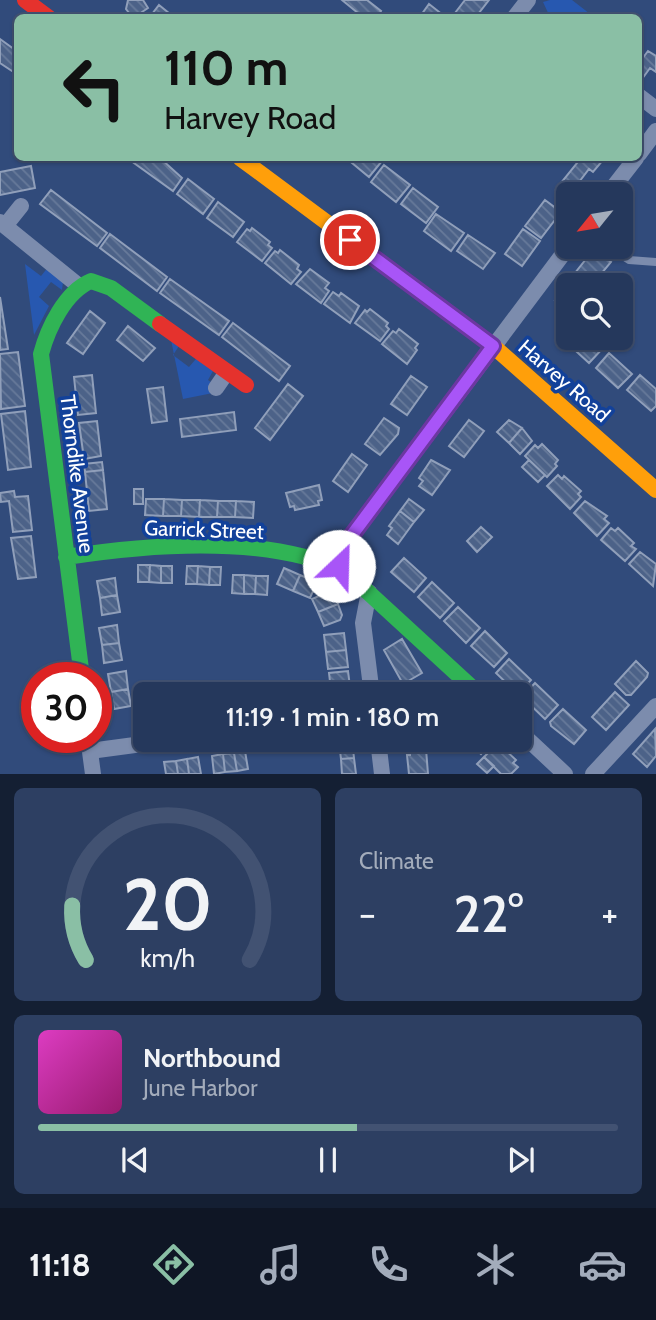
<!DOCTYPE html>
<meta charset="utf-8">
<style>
:root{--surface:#25385c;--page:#2d3f62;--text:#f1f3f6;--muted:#a3acbb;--line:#425272;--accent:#8abfa5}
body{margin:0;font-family:Cabin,sans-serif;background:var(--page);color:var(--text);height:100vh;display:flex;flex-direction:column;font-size:26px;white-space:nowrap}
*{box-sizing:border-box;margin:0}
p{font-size:23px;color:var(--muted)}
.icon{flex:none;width:38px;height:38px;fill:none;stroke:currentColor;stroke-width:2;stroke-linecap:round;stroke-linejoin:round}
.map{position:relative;height:774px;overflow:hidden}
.details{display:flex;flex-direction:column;gap:14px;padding:14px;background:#141f33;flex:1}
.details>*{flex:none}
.banner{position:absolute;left:14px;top:14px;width:628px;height:147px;border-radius:10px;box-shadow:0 2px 5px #0004,0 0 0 2px var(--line);background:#8abfa5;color:#111;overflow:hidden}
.needle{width:46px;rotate:240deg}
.tools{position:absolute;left:556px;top:182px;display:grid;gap:14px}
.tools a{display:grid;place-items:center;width:77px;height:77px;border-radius:10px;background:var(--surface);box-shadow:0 2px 5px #0004,0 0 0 2px var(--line);font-size:35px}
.speed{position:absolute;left:21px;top:662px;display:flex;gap:14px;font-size:35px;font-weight:700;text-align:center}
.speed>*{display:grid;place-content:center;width:91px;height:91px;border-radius:50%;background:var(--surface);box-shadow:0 2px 5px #0004,0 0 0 2px var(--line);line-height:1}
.speed .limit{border:10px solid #d22;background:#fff;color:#111}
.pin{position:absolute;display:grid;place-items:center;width:60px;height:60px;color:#fff;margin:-30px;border:4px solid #fff;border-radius:50%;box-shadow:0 2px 7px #0007}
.me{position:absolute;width:77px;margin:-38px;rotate:24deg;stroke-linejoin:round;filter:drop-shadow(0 0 5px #0008)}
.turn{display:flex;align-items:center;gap:24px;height:147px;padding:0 35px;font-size:32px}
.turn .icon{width:91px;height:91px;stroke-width:2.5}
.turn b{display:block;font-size:49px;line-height:60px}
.big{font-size:52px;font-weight:600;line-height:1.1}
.details .tile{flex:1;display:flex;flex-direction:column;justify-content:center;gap:10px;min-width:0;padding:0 24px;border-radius:10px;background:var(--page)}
.details .dial{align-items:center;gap:0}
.dial svg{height:182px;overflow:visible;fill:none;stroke:var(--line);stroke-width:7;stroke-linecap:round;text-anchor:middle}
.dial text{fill:var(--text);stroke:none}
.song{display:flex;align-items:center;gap:21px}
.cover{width:84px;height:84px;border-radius:10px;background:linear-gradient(135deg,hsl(310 70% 55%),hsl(320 70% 35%))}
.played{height:7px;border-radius:4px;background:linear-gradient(90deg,var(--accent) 55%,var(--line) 55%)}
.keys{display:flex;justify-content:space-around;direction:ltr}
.heat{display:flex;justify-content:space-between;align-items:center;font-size:38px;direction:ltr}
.details .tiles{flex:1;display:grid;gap:14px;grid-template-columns:1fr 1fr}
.tile:last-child{grid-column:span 2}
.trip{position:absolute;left:133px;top:682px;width:399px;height:70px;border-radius:10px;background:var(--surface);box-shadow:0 2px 5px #0004,0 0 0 2px var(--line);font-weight:600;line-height:70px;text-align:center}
.tabs{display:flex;height:112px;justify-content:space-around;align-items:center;background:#0f1625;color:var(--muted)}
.tabs .icon{width:49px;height:49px}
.tabs .on{color:var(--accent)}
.tabs b{font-size:32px;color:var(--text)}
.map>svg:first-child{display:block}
</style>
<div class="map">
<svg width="656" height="774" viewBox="0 0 656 774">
<defs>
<pattern id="building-back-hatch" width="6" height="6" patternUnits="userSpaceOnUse" patternTransform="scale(1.75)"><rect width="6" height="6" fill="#4c6288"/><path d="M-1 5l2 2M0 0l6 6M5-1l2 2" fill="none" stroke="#677a9a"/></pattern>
</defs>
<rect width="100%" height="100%" fill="#314b7b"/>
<!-- green -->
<path fill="#2758b0" d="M550,0H572L594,17H550L543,2Z
M25,264L41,276L49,266L63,282L62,290L51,282L39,297L49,306L34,335Z
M169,330L183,340L173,355L189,367L201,353L213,371L208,380L223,391L183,399Z"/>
<!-- building -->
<path fill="url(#building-back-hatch)" stroke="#909fba" stroke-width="2" d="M128,0H143L148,8L133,18L126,9Z
M342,0H367L381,11L376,18H364Z
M465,0H489L475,18H461L455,13Z
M429,4L443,15L440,18H419Z
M159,5L175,18H149Z
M0,39L18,52V75L0,63Z
M648,51L656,56V72L650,68L642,79L639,76V63Z
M127,158H160L182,178L173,191Z
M346,158H377L382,161L369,177Z
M581,158L603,160L593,172L589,169L576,186L581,190L577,194H569V200L556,189Z
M384,165L410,185L396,202L371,182Z
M31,166L35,188L0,195V172Z
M188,179L214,199L203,214L177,194Z
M413,188L438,207L426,223L401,204Z
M51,190L107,233L97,246L40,204Z
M545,200L561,212L541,238L525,226Z
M218,202L244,222L233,237L207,218Z
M436,214L464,233L451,251L424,231Z
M252,228L270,242L268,245L272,248L262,261L237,242L247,229L250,231Z
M523,229L540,241L522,266L505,254Z
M110,234L167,277L157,291L100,248Z
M468,235L495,253L483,269L457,251Z
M594,249L611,262L592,285L575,273Z
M280,250L299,265L297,269L301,272L291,284L265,263L275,251L278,253Z
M310,269L329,283L325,288L329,291L321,303L296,284Z
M574,277L585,285H569V311L555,300Z
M170,279L229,321L219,335L160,293Z
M333,292L339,296L341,293L359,306L350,323L324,304Z
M0,297L8,349L0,350Z
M370,309L388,323L386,326L389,329L380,341L355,323L365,310L367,312Z
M90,311L105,323L83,354L67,343Z
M233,323L290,366L279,381L222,337Z
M128,326L155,348L143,361L117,340Z
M399,329L418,344L415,348L417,350L407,364L382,344L393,331L396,333Z
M569,337L592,338L603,348L589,363L565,341Z
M18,352L25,406L1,409L0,354Z
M609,353L632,374L618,388L596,368Z
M92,375L96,413L78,415L74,377Z
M640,375L656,389V406L651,411L627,390Z
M411,376L427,387L407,415L391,404Z
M288,384L303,396L270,440L255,428Z
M163,387L167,421L152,423L147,389Z
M25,411L31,467L8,470L1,414Z
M234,412L236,430L182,437L180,419Z
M384,418L399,428L398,434L380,455L365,444Z
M469,420L484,431L464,457L449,446Z
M509,420L522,428L509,443L497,432Z
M97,421L101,456L84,459L79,423Z
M522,428L532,441L520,454L509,443Z
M542,444L558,460L555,464L557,466L547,477L525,456L535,445L538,448Z
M352,454L367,465L348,492L333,481Z
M431,460L450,470L432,495L419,486L423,481L419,478Z
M529,460L545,475L538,482L522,467Z
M102,462L103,470L85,472L84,464Z
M103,470L107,509L89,511L85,472Z
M558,475L562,479L564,476L581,491L578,494L581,497L570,509L547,486Z
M319,485L322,500L318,501L319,505L295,510L294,506L290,507L286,493Z
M134,489H143V504H134Z
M14,491L15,497L28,496L32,530L13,532L9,501L1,502L0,493Z
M146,499H164L163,516L145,515Z
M164,499L182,500L181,516H163Z
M409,499L424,510L414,522L400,511Z
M182,500H200L199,517L181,516Z
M200,500L218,501L217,517H199Z
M218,501H236L235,517H217Z
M236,501L254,502L253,518L235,517Z
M585,501L607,516L604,519L609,523L597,536L574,513Z
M400,511L414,522L398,544L387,535L392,528L389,526Z
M481,527L492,537L477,552L467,541Z
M611,528L615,531L618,528L634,543L631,546L636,549L625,561L601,540Z
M31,536L36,577L18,579L11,538Z
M640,552L656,564L653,586L629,564Z
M404,558L426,578L414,592L391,572Z
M138,565H150L149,582H138Z
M150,565L161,566V583L149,582Z
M161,566H172V583H161Z
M187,566H198L197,584H186Z
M198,566L210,567L209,585L197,584Z
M210,567H221L220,585H209Z
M284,568L300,575L293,591L277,584Z
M233,575H244V594L232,593Z
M244,575L256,576L255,594H244Z
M300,575L317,582L310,598L293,591Z
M256,576H268L267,595L255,594Z
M115,578L117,595L100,598L97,581Z
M432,582L454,603L440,618L418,597Z
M328,592L333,593L338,604L318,612L312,599Z
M117,595L120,612L102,615L100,598Z
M338,604L342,615L340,620L324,626L318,612Z
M458,607L480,628L466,643L444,621Z
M117,625L119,643L102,645L99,628Z
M485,631L507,653L494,667L471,646Z
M344,633L346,650L326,652L324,635Z
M402,639L422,673L403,684L384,650Z
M119,643L122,660L104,663L102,645Z
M346,650L348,667L328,669L326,652Z
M509,659L531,680L518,694L496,673Z
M636,661L648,673L647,677L631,695H626L615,684Z
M126,671L128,689L111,692L108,674Z
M348,671L350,687L331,690L329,673Z
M235,683L237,695H220L219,685Z
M535,683L558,705L545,719L522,697Z
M219,685L220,695H203L202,688Z
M128,689L131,706L114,709L111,692Z
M615,692L629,705L606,730L592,717Z
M563,709L586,730L574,744L551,726L550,722Z
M655,729L656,756L647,767L633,754Z
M352,740L354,758L341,759L339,742Z
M466,740H488L491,743L481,754Z
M496,745L498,748L500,745L516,760L513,763L518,767L511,774H501L484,757Z
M426,749L428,774H409L407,755H410V751Z
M245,751L248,769L237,771L234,753Z
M234,753L237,771L225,772L223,754Z
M223,754L225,772L214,774L212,756Z
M198,757L201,774H189L187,759Z
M484,757L494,766L487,773L477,764Z
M354,758L356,774H342L341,759Z
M187,759L189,774H178L176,761Z
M176,761L178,774H166L164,762Z"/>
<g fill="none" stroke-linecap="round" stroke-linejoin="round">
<!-- lane -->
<path stroke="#7c8cad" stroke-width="8" d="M609,247L629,260L656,262
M251,695L259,685"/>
<!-- street -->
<path stroke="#7c8cad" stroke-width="16" d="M514,18L528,0
M639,96L656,109
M639,154L656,131
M608,194L636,158
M0,222L79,286
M5,226L21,206
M216,388L227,372
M339,567L346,543L569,246
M369,592L363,623L372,695
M520,732L565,774
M88,737L93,774
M378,740L382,774
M90,751L172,740
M593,774L656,706"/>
<!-- fast -->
<path stroke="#30b455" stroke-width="16" d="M66,557C150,544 267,535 345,571L480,695
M82,677L41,354C48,328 65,292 91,281L111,288L160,324"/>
<!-- slow -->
<path stroke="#ff9f0a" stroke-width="16" d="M240,158L493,346L656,490"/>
<!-- jam -->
<path stroke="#e5322d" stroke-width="16" d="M25,0L49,18
M160,324L246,385"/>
</g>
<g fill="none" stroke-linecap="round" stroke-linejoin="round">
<!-- route casing -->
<g stroke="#6d37a1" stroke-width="18">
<path id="route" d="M339,566L346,543L493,346L350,240"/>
</g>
<!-- route -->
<use href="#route" stroke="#a855f7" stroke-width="12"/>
</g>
<g text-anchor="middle" stroke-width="7" stroke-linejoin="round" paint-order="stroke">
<!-- street labels -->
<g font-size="21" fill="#fff" stroke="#12419a">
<text transform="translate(564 381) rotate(41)" y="7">Harvey Road</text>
<text transform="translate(77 474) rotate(83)" y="7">Thorndike Avenue</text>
<text transform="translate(204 530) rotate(2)" y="7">Garrick Street</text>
</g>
</g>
</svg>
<div class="tools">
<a><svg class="needle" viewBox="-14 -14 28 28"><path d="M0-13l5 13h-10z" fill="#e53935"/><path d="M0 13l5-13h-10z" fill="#a3acbb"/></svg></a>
<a><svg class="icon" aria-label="search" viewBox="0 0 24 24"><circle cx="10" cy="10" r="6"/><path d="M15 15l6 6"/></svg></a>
</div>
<div class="speed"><div class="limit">30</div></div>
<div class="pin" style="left:350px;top:240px;background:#d93025"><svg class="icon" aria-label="arrive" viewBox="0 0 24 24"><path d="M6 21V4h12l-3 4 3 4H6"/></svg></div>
<svg class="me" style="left:339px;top:566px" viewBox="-20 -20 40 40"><circle r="19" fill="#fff"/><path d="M0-13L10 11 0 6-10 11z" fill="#a855f7"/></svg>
<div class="trip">11:19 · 1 min · 180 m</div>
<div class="banner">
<div class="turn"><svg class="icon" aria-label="left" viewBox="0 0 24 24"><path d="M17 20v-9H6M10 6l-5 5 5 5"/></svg><div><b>110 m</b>Harvey Road</div></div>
</div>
</div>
<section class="details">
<div class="tiles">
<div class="tile dial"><svg viewBox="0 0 100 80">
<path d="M14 69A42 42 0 1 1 86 69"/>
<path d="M14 69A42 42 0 0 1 8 45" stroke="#8abfa5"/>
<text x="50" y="56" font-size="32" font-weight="700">20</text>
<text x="50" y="72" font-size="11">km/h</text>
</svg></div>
<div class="tile"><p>Climate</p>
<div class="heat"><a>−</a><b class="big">22°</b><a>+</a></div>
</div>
<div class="tile">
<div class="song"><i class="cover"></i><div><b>Northbound</b><p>June Harbor</p></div></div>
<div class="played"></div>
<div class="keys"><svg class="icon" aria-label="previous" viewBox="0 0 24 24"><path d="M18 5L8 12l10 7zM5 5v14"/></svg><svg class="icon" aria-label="pause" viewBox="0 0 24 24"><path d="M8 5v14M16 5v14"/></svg><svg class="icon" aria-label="next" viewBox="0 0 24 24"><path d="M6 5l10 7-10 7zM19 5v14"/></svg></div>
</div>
</div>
</section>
<nav class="tabs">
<b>11:18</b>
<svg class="icon on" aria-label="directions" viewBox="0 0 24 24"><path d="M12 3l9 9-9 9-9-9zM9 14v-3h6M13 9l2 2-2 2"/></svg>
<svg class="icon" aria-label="music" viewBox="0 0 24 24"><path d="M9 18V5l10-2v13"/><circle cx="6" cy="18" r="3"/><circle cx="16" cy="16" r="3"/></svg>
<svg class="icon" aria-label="phone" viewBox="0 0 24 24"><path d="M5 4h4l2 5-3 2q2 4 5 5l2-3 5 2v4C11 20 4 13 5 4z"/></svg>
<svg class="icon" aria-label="climate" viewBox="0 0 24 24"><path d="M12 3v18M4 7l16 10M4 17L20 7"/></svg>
<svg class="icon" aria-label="car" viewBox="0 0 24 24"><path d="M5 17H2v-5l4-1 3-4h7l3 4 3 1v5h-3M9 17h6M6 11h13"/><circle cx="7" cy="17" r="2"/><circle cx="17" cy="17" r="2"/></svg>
</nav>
